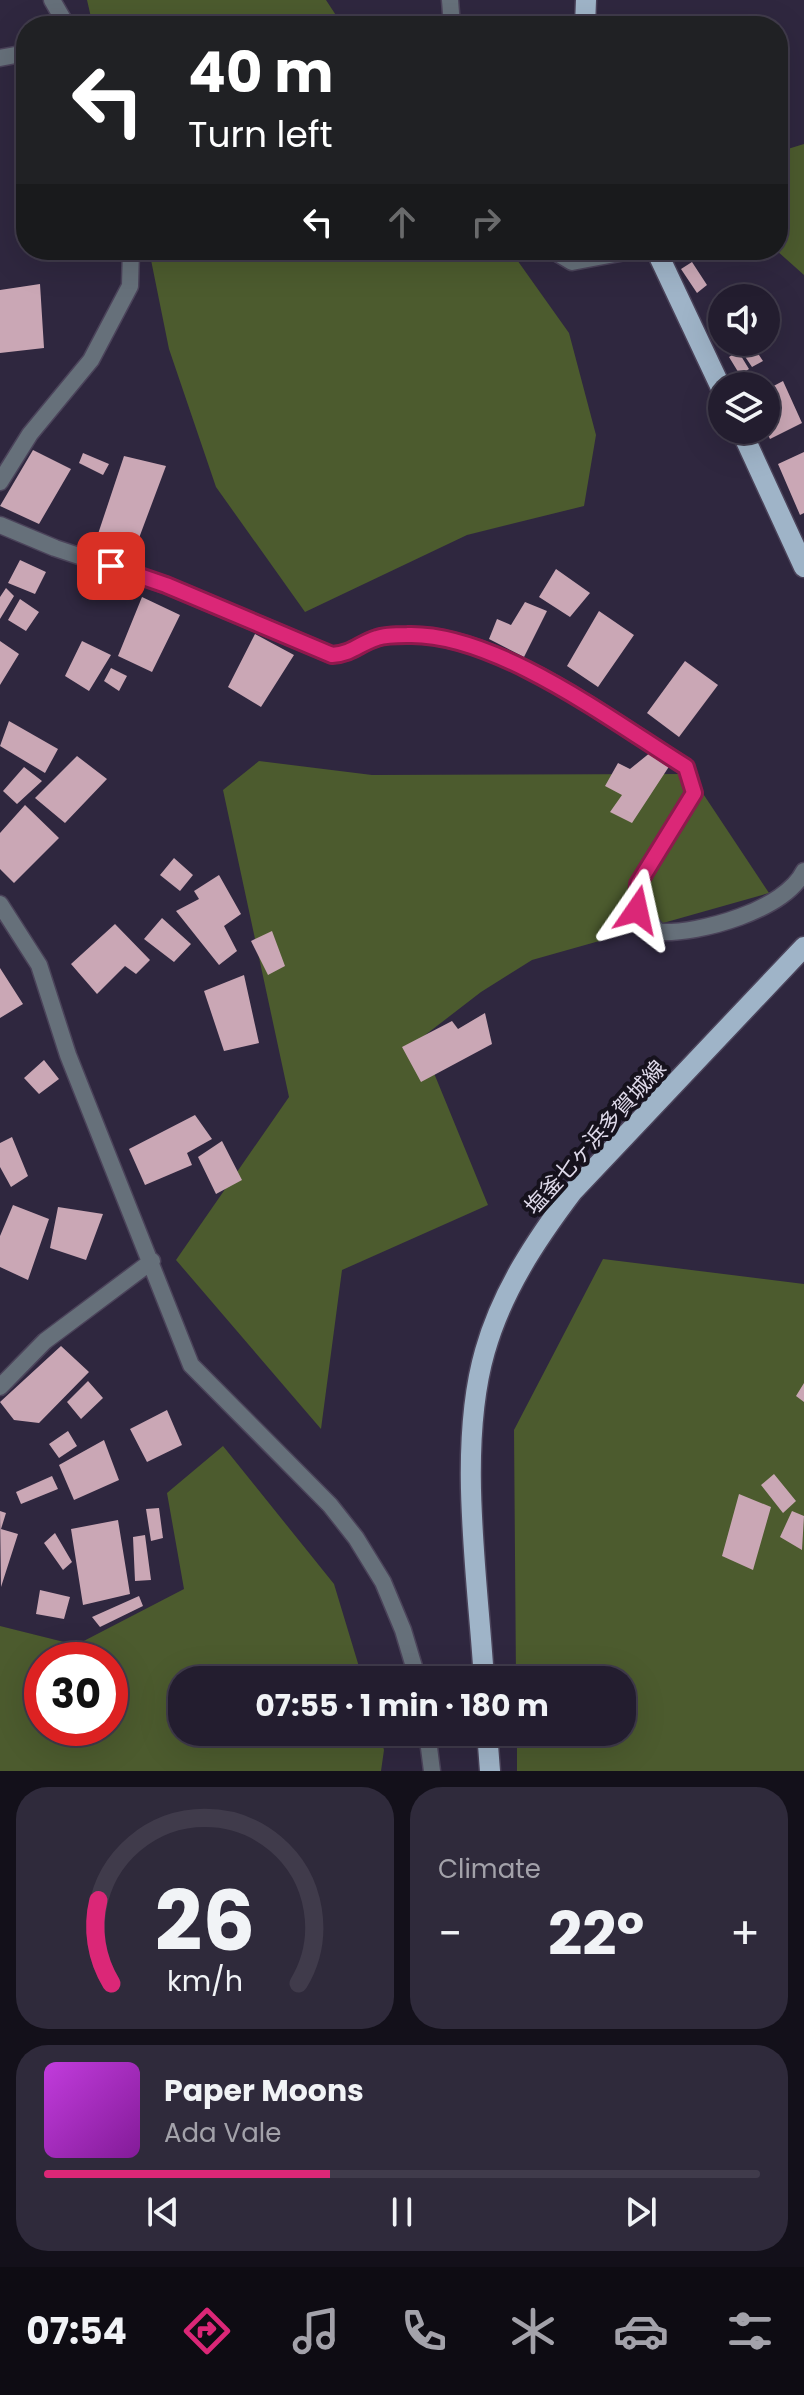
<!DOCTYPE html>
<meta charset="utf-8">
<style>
:root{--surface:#231d2f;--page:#2f2a3b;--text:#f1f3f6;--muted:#a3a2aa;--line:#403b4b;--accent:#db2777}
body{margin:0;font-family:Poppins,"Noto Sans JP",sans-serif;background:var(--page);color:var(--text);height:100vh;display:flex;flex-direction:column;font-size:30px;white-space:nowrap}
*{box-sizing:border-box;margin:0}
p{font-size:26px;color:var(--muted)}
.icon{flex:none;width:44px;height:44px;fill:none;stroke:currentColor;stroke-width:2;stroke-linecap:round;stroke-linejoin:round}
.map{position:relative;height:1771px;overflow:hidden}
.sheet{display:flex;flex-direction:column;gap:16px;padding:16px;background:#13101a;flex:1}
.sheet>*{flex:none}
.guide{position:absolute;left:16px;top:16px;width:772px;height:244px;border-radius:32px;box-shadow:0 8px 32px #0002,0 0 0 2px var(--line);background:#202124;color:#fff;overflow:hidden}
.buttons{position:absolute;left:708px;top:284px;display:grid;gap:16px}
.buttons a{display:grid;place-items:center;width:72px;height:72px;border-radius:50%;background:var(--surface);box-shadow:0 8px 32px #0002,0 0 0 2px var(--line);font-size:40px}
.speed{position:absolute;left:24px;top:1642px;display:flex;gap:16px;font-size:40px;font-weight:700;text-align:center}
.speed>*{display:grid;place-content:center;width:104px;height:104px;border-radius:50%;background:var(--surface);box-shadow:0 8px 32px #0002,0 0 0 2px var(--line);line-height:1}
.speed .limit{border:12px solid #d22;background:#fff;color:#111}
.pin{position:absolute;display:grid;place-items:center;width:68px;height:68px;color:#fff;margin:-34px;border-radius:16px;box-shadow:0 4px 12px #0006}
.me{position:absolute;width:88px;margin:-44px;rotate:11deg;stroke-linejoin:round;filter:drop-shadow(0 0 6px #0008)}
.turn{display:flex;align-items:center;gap:28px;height:168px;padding:0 40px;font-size:36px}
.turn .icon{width:104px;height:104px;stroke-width:2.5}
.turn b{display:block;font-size:56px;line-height:68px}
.lanes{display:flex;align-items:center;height:76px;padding:0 40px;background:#0003;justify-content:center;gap:40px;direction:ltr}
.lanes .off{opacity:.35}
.big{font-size:60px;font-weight:700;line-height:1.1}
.sheet .tile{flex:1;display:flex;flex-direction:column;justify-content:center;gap:12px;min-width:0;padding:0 28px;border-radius:32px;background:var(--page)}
.sheet .dial{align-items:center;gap:0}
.dial svg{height:208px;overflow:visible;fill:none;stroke:var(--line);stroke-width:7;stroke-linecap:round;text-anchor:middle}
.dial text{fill:var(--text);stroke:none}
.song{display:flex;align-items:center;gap:24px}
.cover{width:96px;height:96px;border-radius:12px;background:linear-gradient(135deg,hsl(290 70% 55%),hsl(290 70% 35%))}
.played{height:8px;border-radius:4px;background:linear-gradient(90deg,var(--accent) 40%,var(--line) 40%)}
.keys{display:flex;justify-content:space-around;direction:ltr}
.heat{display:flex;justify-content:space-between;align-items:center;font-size:44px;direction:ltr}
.sheet .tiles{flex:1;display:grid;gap:16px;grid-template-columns:1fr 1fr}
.tile:last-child{grid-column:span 2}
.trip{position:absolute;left:168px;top:1666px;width:468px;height:80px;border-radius:32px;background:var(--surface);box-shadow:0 8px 32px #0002,0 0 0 2px var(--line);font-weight:700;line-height:80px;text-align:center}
.dock{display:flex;height:128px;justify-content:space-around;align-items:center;background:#0e0c13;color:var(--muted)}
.dock .icon{width:56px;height:56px}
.dock .current{color:var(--accent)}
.dock b{font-size:36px;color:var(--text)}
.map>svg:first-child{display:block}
</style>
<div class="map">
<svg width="804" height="1771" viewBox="0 0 804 1771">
<rect width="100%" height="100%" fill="#2f273f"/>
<!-- green -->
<path fill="#4c5b2e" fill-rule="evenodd" d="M87,0H326L343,26H93Z
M804,144V275L776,250L778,152Z
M149,250H510L569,333L596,435L584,506L467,535L305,612L216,487L169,349Z
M259,761L372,775L690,774L769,893L532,960L481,992L420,1039L488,1205L342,1270L321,1429L176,1260L289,1097L223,790Z
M603,1259L804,1284V1771H517V1732H622V1680H516L514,1430Z
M223,1446L334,1584L363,1680H182V1732H379L384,1750L381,1771H0V1626L76,1645L184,1589L167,1493ZM110,1660V1728H42V1660Z"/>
<!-- building -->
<path fill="#caa7b5" d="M692,262L707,285L697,293L681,269Z
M40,284L44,348L0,353V290Z
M751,343L763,361L752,367L740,349Z
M738,351L749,369L740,375L729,357Z
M783,381L802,423L770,439L766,431V390Z
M33,450L71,469L39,524L0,506Z
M804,452V513L800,515L778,464Z
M83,453L109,464L103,475L79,463Z
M124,456L166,466L136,546L97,537Z
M20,560L46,572L35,594L8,583Z
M556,569L590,593L570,617L539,597Z
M6,588L14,596L0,619V597Z
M142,597L180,615L152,672L118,656Z
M20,599L39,612L26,631L8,620Z
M525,602L547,611L524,657L489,639L497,619L511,625Z
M599,611L634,635L598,687L567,666Z
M255,634L294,655L261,707L228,687Z
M0,641L19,654L0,685Z
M82,641L111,655L89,691L65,676Z
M685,661L718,685L679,737L647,713Z
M111,668L127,676L119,691L104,681Z
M9,721L58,749L45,773L0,746Z
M651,752L670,765L632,823L610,812L622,795L605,786L618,763L630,769Z
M77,756L107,779L65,823L35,798Z
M24,767L42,781L17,804L3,791Z
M25,805L59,838L14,883L0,869V833Z
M174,858L193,875L180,891L160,875Z
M219,875L241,914L224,926L237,951L219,965L176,911L199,899L194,891Z
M162,918L191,944L174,962L144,939Z
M115,924L150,960L136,974L125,966L97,994L71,964Z
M272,931L285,966L268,975L251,941Z
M0,968L23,1004L0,1018Z
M244,975L259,1043L224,1051L204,991Z
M485,1013L492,1044L421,1082L402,1047L452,1021L458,1029Z
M44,1060L59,1079L39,1094L24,1078Z
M195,1115L212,1139L187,1153L192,1165L145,1185L129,1149Z
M12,1137L28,1176L11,1187L0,1167V1143Z
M222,1141L242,1180L216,1194L198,1157Z
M13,1205L49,1219L28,1280L0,1267V1236Z
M58,1207L103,1214L86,1260L50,1248Z
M61,1346L89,1372L39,1423L14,1420L0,1402Z
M88,1381L103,1398L81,1419L67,1402Z
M804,1383V1402L796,1396Z
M167,1410L182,1445L147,1462L130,1429Z
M68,1431L77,1446L59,1458L49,1444Z
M104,1440L119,1480L74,1500L59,1465Z
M774,1474L796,1501L783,1513L761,1485Z
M52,1476L58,1489L21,1504L16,1492Z
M739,1494L771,1507L753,1570L722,1556Z
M159,1508L163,1538L151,1541L146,1509Z
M0,1511L6,1513L1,1529L18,1534L1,1587Z
M792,1511L804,1516L802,1550L780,1537Z
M118,1520L130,1594L83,1605L71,1529Z
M55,1533L72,1562L63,1570L44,1543Z
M145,1535L151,1580L135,1581L133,1537Z
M40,1590L70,1597L64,1619L36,1614Z
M139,1596L143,1606L100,1627L92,1617Z"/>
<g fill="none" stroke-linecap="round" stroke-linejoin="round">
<!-- street casing -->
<g stroke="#4b435a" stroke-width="19">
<path id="street" d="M52,0L67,26
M450,0L452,26
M0,58L26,53
M552,250L572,262L636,250
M0,482L30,434L91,360L130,286L131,250
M0,525L55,548L166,585L332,655C354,653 358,644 377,638C385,635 398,635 407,635C496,632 612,721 686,767L694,793L638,884L637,910L659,932C700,934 785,910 804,871
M0,904L39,965L68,1055L191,1365L330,1505L356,1538L383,1582L403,1630L418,1680
M0,1387L45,1341L152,1261
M427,1732L432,1771"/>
</g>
<!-- primary casing -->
<g stroke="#4b435a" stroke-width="23">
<path id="primary" d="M585,26L586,0
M656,250L722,390
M741,430L804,567
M484,1680C478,1579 457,1448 485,1351C502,1291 536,1240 573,1191L804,947
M487,1732L490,1771"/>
</g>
<!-- street -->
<use href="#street" stroke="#66707a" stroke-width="16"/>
<!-- primary -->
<use href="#primary" stroke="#9fb4c8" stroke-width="20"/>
</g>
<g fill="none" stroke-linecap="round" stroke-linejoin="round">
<!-- route casing -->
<g stroke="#8e194d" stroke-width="20">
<path id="route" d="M111,566L166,585L332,655C354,653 358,644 377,638C385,635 398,635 407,635C495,632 612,721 686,767L694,793L638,884L637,910"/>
</g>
<!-- route -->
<use href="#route" stroke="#db2777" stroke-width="14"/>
</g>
<g text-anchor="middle" stroke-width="8" stroke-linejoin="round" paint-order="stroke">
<!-- street labels -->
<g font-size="22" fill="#ded9e9" stroke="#16121d">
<text transform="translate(595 1137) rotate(-48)" y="8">塩釜七ヶ浜多賀城線</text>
</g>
</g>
</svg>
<div class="buttons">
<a><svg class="icon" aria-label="sound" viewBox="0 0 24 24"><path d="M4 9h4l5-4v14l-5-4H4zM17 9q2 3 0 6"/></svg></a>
<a><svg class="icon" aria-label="layers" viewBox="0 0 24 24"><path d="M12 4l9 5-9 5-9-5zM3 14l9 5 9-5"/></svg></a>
</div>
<div class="speed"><div class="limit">30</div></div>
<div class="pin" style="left:111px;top:566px;background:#d93025"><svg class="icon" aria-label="arrive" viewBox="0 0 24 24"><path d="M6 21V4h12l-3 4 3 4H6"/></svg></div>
<svg class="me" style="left:637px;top:910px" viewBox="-20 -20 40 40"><path d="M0-17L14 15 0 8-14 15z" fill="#db2777" stroke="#fff" stroke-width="4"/></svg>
<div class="trip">07:55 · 1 min · 180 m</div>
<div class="guide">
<div class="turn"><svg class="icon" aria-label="left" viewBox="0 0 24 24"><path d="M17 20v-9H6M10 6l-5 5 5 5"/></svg><div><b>40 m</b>Turn left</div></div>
<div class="lanes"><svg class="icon" aria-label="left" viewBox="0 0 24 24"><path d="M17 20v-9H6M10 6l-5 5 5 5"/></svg><svg class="icon off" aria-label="ahead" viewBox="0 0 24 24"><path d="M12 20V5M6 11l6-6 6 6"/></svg><svg class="icon off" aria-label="right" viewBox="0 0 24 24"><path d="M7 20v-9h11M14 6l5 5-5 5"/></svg></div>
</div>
</div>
<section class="sheet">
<div class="tiles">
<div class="tile dial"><svg viewBox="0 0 100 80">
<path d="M14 69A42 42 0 1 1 86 69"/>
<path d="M14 69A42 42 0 0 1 9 37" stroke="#db2777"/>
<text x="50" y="56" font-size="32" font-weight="700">26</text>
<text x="50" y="72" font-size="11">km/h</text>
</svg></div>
<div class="tile"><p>Climate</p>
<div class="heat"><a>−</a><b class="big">22°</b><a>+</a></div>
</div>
<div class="tile">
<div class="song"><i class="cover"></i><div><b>Paper Moons</b><p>Ada Vale</p></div></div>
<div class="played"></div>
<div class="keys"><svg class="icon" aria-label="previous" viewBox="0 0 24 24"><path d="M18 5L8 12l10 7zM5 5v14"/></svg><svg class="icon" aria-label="pause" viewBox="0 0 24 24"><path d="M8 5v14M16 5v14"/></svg><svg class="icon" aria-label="next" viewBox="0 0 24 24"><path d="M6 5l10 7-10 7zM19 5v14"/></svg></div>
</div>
</div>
</section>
<nav class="dock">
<b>07:54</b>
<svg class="icon current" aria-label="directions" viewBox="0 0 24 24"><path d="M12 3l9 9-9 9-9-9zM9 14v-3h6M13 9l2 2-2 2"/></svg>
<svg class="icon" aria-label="music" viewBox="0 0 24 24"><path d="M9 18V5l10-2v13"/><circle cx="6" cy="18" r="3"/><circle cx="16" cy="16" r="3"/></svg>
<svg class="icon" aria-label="phone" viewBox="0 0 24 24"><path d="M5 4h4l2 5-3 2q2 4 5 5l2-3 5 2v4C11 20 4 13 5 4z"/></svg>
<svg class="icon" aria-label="climate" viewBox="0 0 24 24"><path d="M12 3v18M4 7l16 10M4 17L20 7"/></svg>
<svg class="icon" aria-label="car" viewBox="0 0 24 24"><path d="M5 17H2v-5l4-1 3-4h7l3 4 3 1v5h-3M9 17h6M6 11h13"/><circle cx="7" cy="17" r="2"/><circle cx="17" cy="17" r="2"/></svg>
<svg class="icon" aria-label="filters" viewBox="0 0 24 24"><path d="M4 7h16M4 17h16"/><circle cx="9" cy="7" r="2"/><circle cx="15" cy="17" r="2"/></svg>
</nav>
